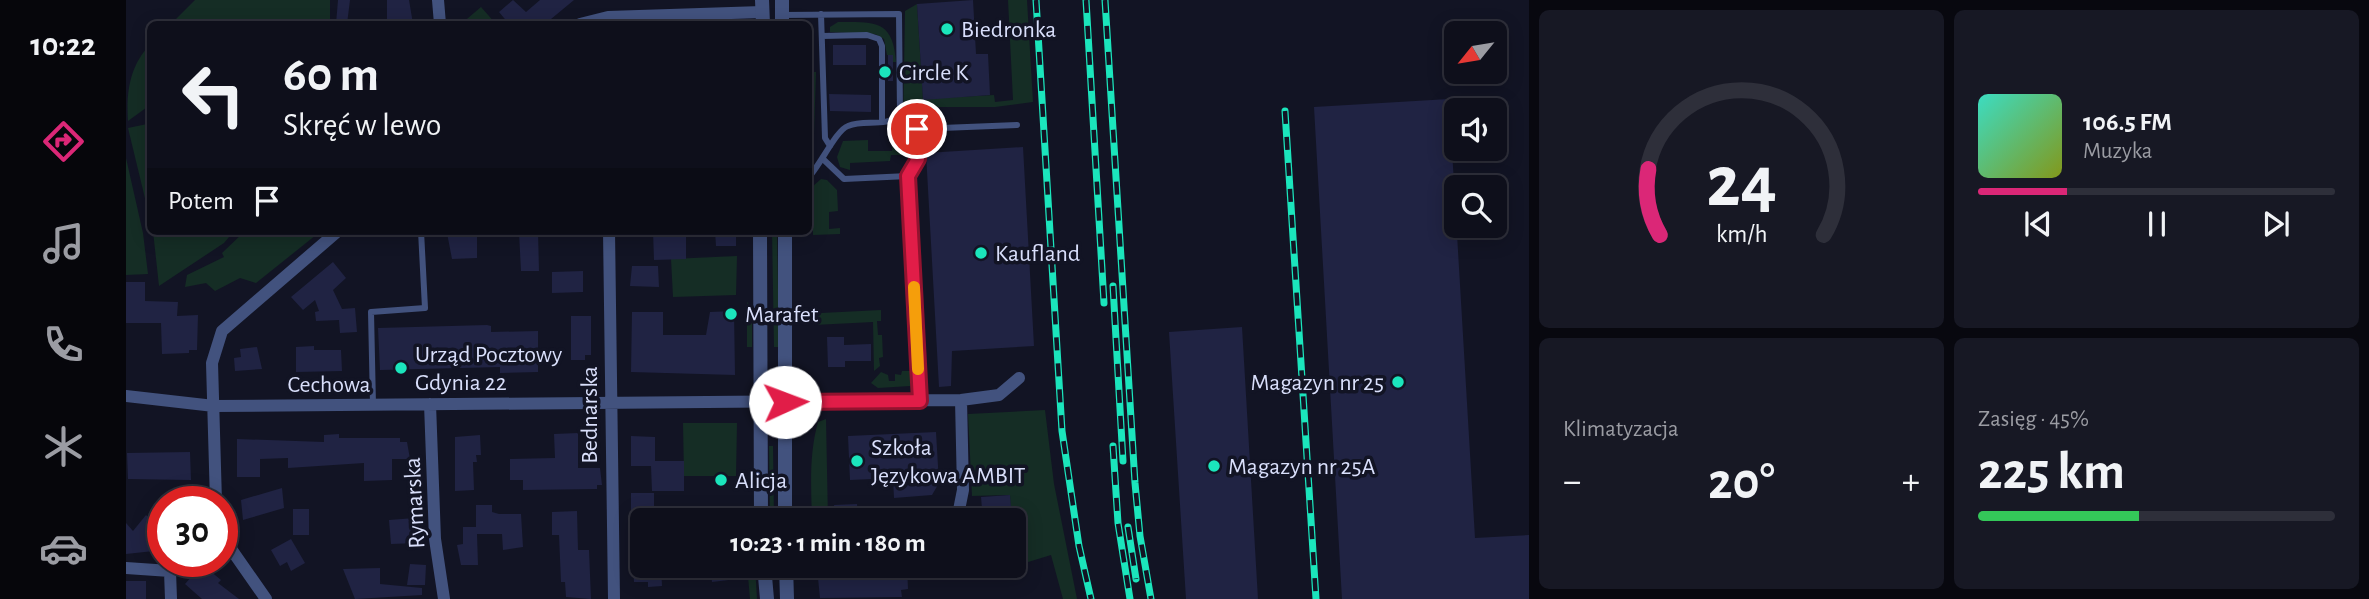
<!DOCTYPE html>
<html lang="pl">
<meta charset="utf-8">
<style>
:root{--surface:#0e0f1b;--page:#171824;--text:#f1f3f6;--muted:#9b9ca3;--line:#2e2f3a;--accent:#db2777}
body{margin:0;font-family:"Alegreya Sans",sans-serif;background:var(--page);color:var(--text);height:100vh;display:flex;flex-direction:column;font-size:26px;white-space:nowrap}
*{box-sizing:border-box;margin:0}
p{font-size:23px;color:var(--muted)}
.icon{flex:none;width:38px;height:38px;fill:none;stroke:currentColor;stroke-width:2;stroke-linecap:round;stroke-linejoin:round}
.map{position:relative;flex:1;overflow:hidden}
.drawer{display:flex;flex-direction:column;gap:10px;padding:10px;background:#08080f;width:840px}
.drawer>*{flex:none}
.top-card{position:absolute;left:21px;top:21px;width:665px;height:214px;border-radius:10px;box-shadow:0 4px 18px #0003,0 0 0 2px var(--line);background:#0e0f1b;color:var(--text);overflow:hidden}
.needle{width:46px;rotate:240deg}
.buttons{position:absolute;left:1318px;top:21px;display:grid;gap:14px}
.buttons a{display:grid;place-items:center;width:63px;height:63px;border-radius:10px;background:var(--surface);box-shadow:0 4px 18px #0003,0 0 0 2px var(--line);font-size:35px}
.speed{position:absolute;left:21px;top:486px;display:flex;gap:14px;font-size:35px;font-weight:700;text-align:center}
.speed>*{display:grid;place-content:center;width:91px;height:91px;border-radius:50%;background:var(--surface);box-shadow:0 4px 18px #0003,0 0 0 2px var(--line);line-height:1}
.speed .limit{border:10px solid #d22;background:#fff;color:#111}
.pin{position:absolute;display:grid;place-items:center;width:60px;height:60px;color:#fff;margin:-30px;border:4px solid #fff;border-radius:50%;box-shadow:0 2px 7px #0007}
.me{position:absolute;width:77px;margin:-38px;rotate:88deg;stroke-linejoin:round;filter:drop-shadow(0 0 5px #0008)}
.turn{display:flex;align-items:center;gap:24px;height:147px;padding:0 21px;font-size:32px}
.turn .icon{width:91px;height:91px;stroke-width:2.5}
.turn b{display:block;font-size:49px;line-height:60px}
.then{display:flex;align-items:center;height:66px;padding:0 21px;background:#0003;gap:14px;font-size:26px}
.big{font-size:52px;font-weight:600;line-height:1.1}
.drawer .widget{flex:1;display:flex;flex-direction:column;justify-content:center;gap:10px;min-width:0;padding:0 24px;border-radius:10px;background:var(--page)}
.drawer .dial{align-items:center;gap:0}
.dial svg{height:182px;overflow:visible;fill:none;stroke:var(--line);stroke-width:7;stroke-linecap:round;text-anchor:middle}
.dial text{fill:var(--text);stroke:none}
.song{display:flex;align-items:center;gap:21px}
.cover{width:84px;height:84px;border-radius:10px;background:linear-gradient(135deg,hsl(170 70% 55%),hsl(70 70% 35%))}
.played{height:7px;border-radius:4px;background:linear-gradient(90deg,var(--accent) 25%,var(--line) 25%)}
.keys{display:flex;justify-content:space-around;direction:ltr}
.heat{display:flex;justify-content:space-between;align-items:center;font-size:38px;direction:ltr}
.charge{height:10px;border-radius:5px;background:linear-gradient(90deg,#34c759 45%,var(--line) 0)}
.drawer .tiles{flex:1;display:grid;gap:10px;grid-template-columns:repeat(2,1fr)}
.trip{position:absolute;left:504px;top:508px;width:396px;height:70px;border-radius:10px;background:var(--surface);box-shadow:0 4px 18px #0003,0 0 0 2px var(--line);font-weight:600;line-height:70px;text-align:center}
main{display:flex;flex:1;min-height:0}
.tab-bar{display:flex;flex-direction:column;width:126px;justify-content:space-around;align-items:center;background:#06060b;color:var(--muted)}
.tab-bar .icon{width:49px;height:49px}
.tab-bar .active{color:var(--accent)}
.tab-bar b{font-size:32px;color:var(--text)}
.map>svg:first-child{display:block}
</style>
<main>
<nav class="tab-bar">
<b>10:22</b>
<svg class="icon active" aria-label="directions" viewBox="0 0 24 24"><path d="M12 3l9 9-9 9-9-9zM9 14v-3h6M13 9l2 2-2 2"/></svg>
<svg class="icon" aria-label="music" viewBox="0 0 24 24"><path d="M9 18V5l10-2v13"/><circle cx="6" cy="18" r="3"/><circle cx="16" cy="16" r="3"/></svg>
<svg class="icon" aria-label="phone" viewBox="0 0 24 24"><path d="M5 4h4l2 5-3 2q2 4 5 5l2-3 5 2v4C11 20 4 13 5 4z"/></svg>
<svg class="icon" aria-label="climate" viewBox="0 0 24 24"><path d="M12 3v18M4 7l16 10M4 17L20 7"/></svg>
<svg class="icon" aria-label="car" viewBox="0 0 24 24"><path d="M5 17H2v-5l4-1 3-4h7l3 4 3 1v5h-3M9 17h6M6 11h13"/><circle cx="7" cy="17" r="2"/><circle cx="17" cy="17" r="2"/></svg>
</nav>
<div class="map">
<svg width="1403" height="599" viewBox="0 0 1403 599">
<rect width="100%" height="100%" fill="#121424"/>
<!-- green -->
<path fill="#152d25" d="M69,0H204V24H45Z
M882,0H901L907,102L869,107H786L784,155H765L764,161L724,163V170L714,167L711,157L717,141L742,140V151H766L767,137L777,126L779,11L791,4L797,99L868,95L869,102L887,100Z
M355,7L370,24H335Z
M712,22C748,22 767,19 770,62H767L766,55H761L758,39L749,34L704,32V27Z
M24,45V105L2,121C0,92 4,65 24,45Z
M686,72H690L687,165Z
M21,124L24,125V219L2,128Z
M0,158L17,233L22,274L0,275Z
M695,179L701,180L711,190L712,211L703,212V229L714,228V234L687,235L686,187Z
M27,231H108L98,243L33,286Z
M119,231H195L130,283L114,278L89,291L80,283L59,287L61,275L98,257L96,253Z
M646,231H651L653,347H648Z
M611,256L610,295L547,297L545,259Z
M621,302L626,307V347H621Z
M755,310V321H751L752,335H756L757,357L753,358L754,366L748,371L747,322L688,325L686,323L695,313Z
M776,371H785L784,386L752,388L745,383L755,372L762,375L763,381H769V374L775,375Z
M919,410L928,484L951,599H937L925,555L844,580L841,565H887L884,495L846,496L842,414Z
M700,419L702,520H686C685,486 683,454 692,422Z
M557,423H611L610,476H558Z
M643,446H647L648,520H644Z
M621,565H629L631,599H624Z"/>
<!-- building -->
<path fill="#202343" d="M212,0H224L221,24H210Z
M261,0H283L287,24H261Z
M387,0L400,12L414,0H448L419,24H383L373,12Z
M847,0L850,54H862L864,95L797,100L791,4Z
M707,45H740V65H707Z
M762,55H767V81H762Z
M703,94L745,95V112L704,111Z
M1323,99L1349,538L1403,535V599H1216L1188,107Z
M897,147L908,346L826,351L825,386L813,387L800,153Z
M351,231V258L326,259L321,233Z
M412,231L413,271H395L393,232Z
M527,231H543V237L560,236V259L528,260Z
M589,231H610V246H590Z
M207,262L220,278L207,290L216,309L229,308L231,332L214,333L213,320L190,321L189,312L193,311L189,300L177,310L165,297Z
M506,266H532L533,287L504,286Z
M457,271V292L426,293V272Z
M0,282H19V301L52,302L51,316L72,315L71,350H63V353L36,354L35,323H0Z
M608,311L609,375L505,372L506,312H537V335H580L584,312Z
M445,316H465V355H459V360H445Z
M361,325L365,326V332L412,331V372L374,373V367L254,370L252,328Z
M1116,327L1132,599H1060L1043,332Z
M701,337H718V345L745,344V361H719V367H702Z
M188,346V350H215L216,371L170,372V347Z
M131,347L136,369L109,371L108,358L115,357L114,349Z
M810,432L813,483L806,495L768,498L767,478L724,480L722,436Z
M452,433V468H474L476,485H471V489L397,490V480H384V459L429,458L428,434Z
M213,434V438H274V442H281L284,459H266V480L238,481V463L162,468V458L134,459V477H111V439L198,442V435Z
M354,435L355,455H350L351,462H347L348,490L329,491V437Z
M505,436L529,437V461H558V491H526L525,466H505Z
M64,452L65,480L2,479L1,453Z
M156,488L158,508L117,520L115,500Z
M505,493H528V516H505Z
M884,495L886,520H857L855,497Z
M731,504L732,520H709L708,505Z
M350,505H366V512L373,514H395L397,547L377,550L376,534H351L352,565H335L331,545L337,544V527H350Z
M167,509H183V535H167Z
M451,511L452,550H463L465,599L440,597L439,582H435L433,535H426V512Z
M20,515L37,530V550L0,554V523L7,531Z
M289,518L290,543L265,544L263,520Z
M165,539L179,563L165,571L161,562L154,566L145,550Z
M284,564L300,565L299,585H281Z
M507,565H535L536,586L522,587V582H508Z
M584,565H609L611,579L586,582Z
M748,565H781L782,589L775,590L776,597L694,598L692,578L704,577L707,570Z
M254,568V584L296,588V595L229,599L217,569Z
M72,569L83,570L95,580L92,583L113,599H76L59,584Z
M0,581H20V599H0Z"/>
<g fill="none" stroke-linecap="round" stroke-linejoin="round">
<!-- service -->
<path stroke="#42527e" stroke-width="6" d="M695,14L699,138L704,146
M656,15L773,14L774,115C759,128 739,119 722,126C710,130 694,166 682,178
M696,36L741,35L753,39L756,46V122
M698,160L718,179L782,176L794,401
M782,176L792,159L791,129L891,125
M247,405L245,312L299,308L295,231"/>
<!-- minor -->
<path stroke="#42527e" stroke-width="12" d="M312,0L314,24
M454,24L482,17L636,12
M483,231L488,599
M0,396L88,406L835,400L873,395L893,378
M304,404L309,539L318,599
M90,502L86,363L96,331L212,231
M831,520L837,490L835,400
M96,536L140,599
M832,565L833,572
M0,568L44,571
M45,599L44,571L57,562"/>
<!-- tertiary -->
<path stroke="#42527e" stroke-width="14" d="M636,0L637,24
M656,24V0
M634,231L635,520
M659,231V520
M638,565L641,599
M660,565L661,599"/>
<!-- rail casing -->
<g stroke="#1be5bc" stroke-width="7">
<path id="rail" d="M910,0L936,431L953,546L965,599
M960,0L978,303
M979,0L1009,483L1014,536L1025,599
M1159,111L1190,599
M987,286L997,461
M987,446L992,523L1004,599
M1002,527L1010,579"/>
</g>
<!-- rail -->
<use href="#rail" stroke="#121424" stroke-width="4.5" stroke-dasharray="13" stroke-linecap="butt"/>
</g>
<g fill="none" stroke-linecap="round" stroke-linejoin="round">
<!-- route casing -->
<g stroke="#92132f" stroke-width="18">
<path id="route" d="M659,402L794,401L782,176L792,159L791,129"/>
</g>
<!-- route -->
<use href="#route" stroke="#e11d48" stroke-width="12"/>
<!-- slow -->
<path stroke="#f59e0b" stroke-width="12" d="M788,287L792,369"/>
</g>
<!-- markers -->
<g fill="#1be5bc" stroke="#121424" stroke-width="2.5">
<circle cx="821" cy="29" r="7"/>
<circle cx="759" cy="72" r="7"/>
<circle cx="855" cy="253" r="7"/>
<circle cx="605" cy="314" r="7"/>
<circle cx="275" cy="368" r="7"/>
<circle cx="1272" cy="382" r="7"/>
<circle cx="731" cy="461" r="7"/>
<circle cx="1088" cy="466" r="7"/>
<circle cx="595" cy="480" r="7"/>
</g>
<g text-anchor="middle" stroke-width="7" stroke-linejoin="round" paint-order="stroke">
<!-- poi labels -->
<g font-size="24" fill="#d9dffb" stroke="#121424" text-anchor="start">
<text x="835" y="37">Biedronka</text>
<text x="773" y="80">Circle K</text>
<text x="869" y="261">Kaufland</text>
<text x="619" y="322">Marafet</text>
<text x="289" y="362">Urząd Pocztowy<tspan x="289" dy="28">Gdynia 22</tspan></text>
<text x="1258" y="390" text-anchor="end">Magazyn nr 25</text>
<text x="745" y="455">Szkoła<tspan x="745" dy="28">Językowa AMBIT</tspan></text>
<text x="1102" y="474">Magazyn nr 25A</text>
<text x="609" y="488">Alicja</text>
</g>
<!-- street labels -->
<g font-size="24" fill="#d9dffb" stroke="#121424">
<text x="203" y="392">Cechowa</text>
<text transform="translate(463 415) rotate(-90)" y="8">Bednarska</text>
<text transform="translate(288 503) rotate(-93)" y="8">Rymarska</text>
</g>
</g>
</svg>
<div class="buttons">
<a><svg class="needle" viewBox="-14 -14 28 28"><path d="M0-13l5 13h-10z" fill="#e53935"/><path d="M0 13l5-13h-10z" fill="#9b9ca3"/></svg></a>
<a><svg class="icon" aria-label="sound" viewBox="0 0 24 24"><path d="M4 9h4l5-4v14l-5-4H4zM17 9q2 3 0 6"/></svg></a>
<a><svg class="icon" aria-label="search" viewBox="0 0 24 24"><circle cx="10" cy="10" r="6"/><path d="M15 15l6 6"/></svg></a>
</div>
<div class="speed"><div class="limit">30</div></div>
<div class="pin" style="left:791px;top:129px;background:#d93025"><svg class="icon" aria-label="arrive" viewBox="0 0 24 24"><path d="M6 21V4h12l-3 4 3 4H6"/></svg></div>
<svg class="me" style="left:659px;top:402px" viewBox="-20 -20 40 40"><circle r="19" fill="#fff"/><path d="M0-13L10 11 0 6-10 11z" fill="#e11d48"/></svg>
<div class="trip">10:23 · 1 min · 180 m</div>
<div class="top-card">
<div class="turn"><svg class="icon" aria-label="left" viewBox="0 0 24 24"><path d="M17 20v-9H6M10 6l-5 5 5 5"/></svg><div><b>60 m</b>Skręć w lewo</div></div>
<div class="then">Potem<svg class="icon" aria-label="arrive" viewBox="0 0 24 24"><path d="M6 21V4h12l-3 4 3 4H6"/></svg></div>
</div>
</div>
<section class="drawer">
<div class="tiles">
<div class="widget dial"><svg viewBox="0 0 100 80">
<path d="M14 69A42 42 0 1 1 86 69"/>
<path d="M14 69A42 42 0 0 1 9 40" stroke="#db2777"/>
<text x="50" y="56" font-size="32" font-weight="700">24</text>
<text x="50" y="72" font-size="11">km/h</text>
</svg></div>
<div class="widget">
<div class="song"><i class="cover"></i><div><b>106.5 FM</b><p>Muzyka</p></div></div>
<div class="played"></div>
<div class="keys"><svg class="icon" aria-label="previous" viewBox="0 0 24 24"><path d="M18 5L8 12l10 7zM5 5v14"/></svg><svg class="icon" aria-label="pause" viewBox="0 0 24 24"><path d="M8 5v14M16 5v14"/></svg><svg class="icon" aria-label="next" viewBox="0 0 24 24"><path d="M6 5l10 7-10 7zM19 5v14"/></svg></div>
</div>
<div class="widget"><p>Klimatyzacja</p>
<div class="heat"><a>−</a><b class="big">20°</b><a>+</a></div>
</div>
<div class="widget"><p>Zasięg · 45%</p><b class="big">225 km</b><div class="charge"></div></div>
</div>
</section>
</main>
